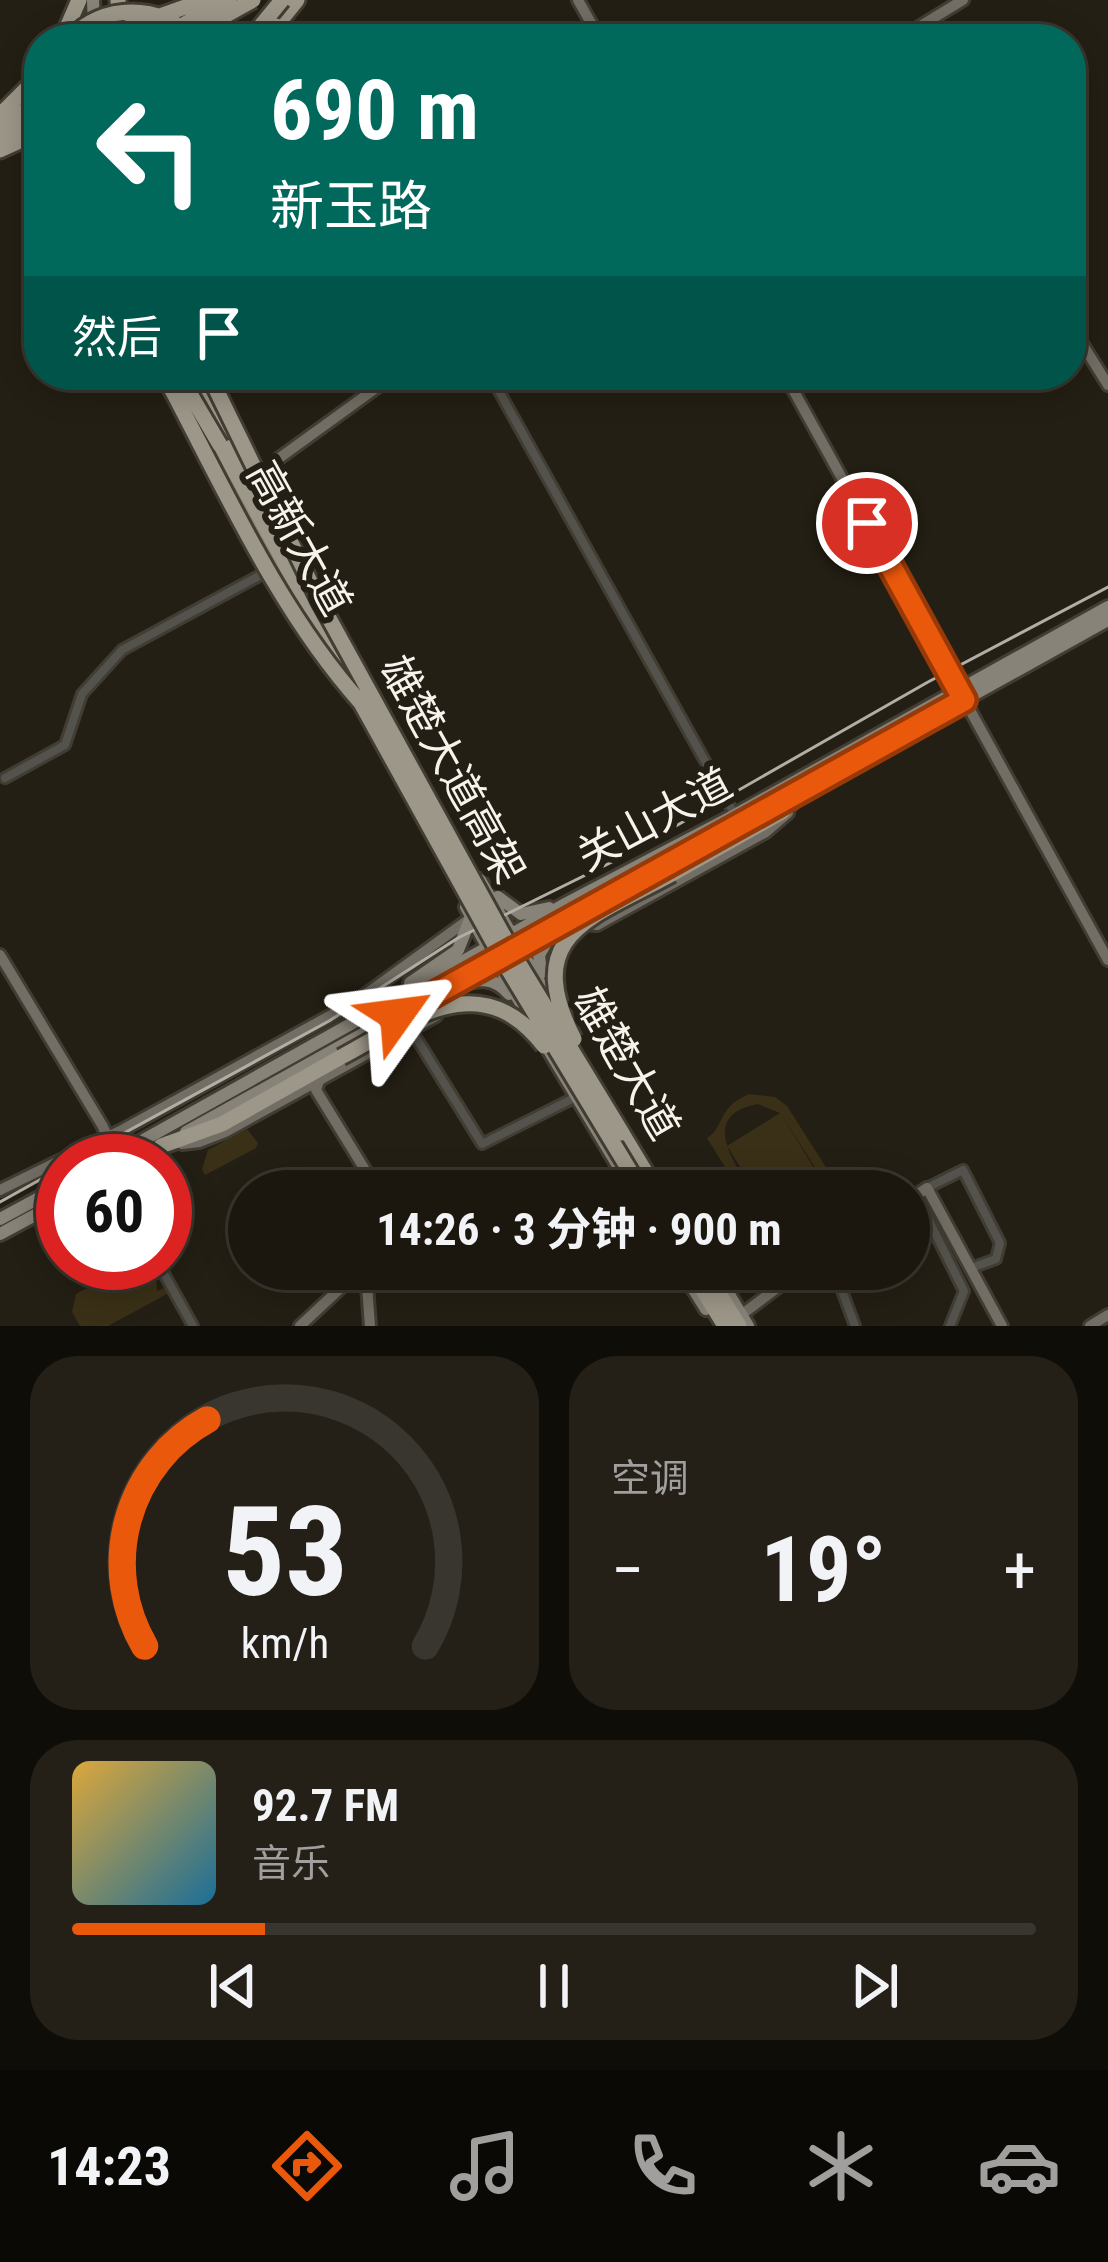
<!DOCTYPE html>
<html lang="zh">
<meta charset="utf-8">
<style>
:root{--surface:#1b170f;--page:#242018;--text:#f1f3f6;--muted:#a09f9e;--line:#39362f;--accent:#ea580c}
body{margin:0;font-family:"Roboto Condensed","Noto Sans SC",sans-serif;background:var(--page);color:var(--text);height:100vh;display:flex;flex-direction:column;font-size:45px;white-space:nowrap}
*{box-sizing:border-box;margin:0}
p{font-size:39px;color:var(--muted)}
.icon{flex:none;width:66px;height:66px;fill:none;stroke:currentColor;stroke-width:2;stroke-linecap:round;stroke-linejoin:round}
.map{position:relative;height:1326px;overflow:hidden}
.sheet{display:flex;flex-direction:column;gap:30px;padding:30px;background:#0f0d08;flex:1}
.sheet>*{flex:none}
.banner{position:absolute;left:24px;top:24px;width:1062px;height:366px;border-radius:48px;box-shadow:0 6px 30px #0003,0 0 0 3px var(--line);background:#00695c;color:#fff;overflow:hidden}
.speed{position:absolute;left:36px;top:1134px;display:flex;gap:24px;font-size:60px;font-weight:700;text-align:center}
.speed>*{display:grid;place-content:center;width:156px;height:156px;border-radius:50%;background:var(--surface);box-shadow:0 6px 30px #0003,0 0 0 3px var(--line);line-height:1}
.speed .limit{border:18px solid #d22;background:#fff;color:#111}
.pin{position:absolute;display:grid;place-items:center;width:102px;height:102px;color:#fff;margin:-51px;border:6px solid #fff;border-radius:50%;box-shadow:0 3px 12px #0007}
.me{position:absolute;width:132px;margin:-66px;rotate:59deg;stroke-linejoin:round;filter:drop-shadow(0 0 9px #0008)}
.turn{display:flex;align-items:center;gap:42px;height:252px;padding:0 48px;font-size:54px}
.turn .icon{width:156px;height:156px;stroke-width:2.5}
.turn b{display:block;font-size:84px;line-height:102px}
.then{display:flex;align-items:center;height:114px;padding:0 48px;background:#0003;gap:24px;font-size:45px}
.big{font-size:90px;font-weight:700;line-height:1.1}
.sheet .widget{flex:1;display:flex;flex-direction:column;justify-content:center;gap:18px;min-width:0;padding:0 42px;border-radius:48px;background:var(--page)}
.sheet .dial{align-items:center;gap:0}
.dial svg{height:312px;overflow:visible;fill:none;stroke:var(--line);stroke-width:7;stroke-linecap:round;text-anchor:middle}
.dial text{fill:var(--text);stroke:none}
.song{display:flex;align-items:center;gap:36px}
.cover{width:144px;height:144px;border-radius:18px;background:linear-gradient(135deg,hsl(40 70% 55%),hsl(200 70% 35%))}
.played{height:12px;border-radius:6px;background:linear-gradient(90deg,var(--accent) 20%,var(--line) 20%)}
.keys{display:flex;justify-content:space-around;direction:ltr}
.heat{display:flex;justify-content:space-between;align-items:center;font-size:66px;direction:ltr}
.sheet .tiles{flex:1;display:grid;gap:30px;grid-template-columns:1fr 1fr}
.widget:last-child{grid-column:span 2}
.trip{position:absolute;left:228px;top:1170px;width:702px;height:120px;border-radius:60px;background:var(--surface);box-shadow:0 6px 30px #0003,0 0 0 3px var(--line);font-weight:700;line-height:120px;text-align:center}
.tabs{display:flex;height:192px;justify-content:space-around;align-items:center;background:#0b0906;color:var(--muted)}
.tabs .icon{width:84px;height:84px}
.tabs .current{color:var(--accent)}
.tabs b{font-size:54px;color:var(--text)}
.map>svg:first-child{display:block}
</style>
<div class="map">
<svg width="1108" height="1326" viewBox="0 0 1108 1326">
<rect width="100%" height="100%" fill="#241f14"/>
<!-- green -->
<path fill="#3a3017" d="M749,1094L775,1097L787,1106L841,1191H830L781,1114L828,1191H755L727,1146L780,1113L758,1104C699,1115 733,1161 752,1191H740L707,1138C726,1126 716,1108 749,1094Z
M247,1129L258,1143L256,1148L205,1175L202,1169L208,1150Z
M129,1265L147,1268L156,1279L157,1291L164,1288L167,1294L108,1326H80L72,1312L76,1294Z"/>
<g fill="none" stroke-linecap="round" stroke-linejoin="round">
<!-- street casing -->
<g stroke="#413d32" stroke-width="14">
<path id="street" d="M490,375L735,815
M5,778L65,745L82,694L122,650L270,570
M412,1031L482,1144L576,1097
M927,1188L963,1170L1000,1243L996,1259L971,1268
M909,1212L926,1215L964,1291L950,1326
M158,1263L193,1326
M834,1269L855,1326"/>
</g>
<!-- secondary casing -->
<g stroke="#413d32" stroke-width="16">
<path id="secondary" d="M578,0L600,39
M899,39L963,0
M1071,326L1108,385
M785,375L1108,960
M278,459L394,375
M586,924L597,925L766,832L788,813
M0,955L102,1125L119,1161
M320,1078L316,1090L378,1191
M182,1144L199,1142L225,1132L436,1016
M0,1190L124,1129L355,1002L468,920
M909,1200L927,1188L1002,1326
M353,1278L360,1277L367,1286L370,1326
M741,1315L802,1269
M300,1326L361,1269
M1090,1326L1108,1315"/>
</g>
<!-- primary casing -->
<g stroke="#413d32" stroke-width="18">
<path id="primary" d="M93,0L94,29
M144,39L164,28
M197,419L306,616
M480,880L557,1013
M498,897L521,914L549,908
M466,907L490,952
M541,973L539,955L552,932
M504,975L626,1179
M410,983L458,950L471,917
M457,986C477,978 494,976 509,994
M186,1132L1108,620
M106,1161L567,903L733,816L1108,607
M134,1161L168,1142
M0,1219L63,1185
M0,1234L63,1200
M681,1269L706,1309
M730,1296L748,1326"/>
</g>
<!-- highway casing -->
<g stroke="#413d32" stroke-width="21">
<path id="highway" d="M118,0L121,39
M276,26L297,0
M62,39L79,0
M0,115L39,76
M0,125L39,104
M0,139L39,118
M0,150L22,140L39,139
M196,375L246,466
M216,437L351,684
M672,874L782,812L804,788
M622,1133L657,1191
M161,1146L222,1124L341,1057
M690,1269L725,1326
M704,1269L739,1326"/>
</g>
<!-- street -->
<use href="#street" stroke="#54524c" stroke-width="8"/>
<!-- secondary -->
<use href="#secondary" stroke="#726e65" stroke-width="10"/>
<!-- primary -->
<use href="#primary" stroke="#888378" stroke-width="12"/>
<!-- highway -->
<use href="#highway" stroke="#9d9789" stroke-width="15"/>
<!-- tram -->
<path stroke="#b2aea6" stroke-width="3" d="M73,1161L329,1021L458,938L618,859L928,682L1108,587
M0,1202L63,1167"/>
<!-- highway-bridge casing -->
<g stroke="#413d32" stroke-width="21" stroke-linecap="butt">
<path id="highway-bridge" d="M185,38L253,0
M69,39C105,3 158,3 195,39
M95,39L205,0
M157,39L229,0
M250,39L282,0
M268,39L276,26
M164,375C223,485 277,609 361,703L508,969L642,1191
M179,375L220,445
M209,375L319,600L518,962L622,1133
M574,1039C520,933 592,918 672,874
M341,1057C410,1020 481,964 544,1046"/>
</g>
<!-- highway-bridge -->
<use href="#highway-bridge" stroke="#9d9789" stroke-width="15"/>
</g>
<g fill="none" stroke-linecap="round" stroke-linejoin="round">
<!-- route casing -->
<g stroke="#983908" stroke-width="30">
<path id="route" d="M397,1015L964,700L867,523"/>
</g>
<!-- route -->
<use href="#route" stroke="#ea580c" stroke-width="21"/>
</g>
<g text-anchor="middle" stroke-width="12" stroke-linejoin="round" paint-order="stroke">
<!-- street labels -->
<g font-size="42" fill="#f6f3ec" stroke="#241f14">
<text transform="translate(300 538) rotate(61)" y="15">高新大道</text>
<text transform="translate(453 769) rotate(61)" y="15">雄楚大道高架</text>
<text transform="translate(654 819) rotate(-28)" y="15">关山大道</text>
<text transform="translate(627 1063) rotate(60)" y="15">雄楚大道</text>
</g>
</g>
</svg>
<div class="speed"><div class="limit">60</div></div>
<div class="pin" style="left:867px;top:523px;background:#d93025"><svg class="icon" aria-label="arrive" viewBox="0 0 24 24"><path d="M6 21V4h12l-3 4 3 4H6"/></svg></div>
<svg class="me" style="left:397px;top:1015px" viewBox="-20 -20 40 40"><path d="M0-17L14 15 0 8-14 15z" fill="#ea580c" stroke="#fff" stroke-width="4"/></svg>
<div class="trip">14:26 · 3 分钟 · 900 m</div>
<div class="banner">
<div class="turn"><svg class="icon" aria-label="left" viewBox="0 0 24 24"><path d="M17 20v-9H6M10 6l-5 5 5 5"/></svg><div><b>690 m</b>新玉路</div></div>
<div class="then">然后<svg class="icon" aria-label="arrive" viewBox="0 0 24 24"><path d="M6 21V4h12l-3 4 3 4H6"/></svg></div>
</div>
</div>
<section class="sheet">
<div class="tiles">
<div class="widget dial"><svg viewBox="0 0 100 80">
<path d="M14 69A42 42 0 1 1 86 69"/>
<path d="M14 69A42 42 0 0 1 30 11" stroke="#ea580c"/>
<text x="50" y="56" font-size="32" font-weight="700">53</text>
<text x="50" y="72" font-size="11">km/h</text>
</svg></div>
<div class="widget"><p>空调</p>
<div class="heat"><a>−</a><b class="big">19°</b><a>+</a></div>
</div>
<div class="widget">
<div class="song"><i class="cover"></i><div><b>92.7 FM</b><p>音乐</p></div></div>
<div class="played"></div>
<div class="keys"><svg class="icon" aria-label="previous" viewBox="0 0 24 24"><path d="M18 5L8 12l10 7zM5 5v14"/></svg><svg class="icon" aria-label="pause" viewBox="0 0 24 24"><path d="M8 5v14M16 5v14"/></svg><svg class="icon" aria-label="next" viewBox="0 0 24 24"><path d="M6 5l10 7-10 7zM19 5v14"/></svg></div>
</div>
</div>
</section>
<nav class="tabs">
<b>14:23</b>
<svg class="icon current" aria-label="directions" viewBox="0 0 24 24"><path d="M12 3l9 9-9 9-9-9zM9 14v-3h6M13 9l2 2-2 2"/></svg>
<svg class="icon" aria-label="music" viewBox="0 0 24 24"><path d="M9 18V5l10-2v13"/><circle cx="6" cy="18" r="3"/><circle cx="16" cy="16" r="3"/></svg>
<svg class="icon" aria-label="phone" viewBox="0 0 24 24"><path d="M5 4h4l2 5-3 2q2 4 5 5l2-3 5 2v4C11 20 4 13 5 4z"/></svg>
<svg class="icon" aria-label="climate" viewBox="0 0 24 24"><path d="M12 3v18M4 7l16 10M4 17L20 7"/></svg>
<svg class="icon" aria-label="car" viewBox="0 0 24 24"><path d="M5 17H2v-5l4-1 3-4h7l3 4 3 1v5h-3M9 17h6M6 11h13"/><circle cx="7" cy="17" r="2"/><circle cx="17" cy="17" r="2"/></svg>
</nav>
